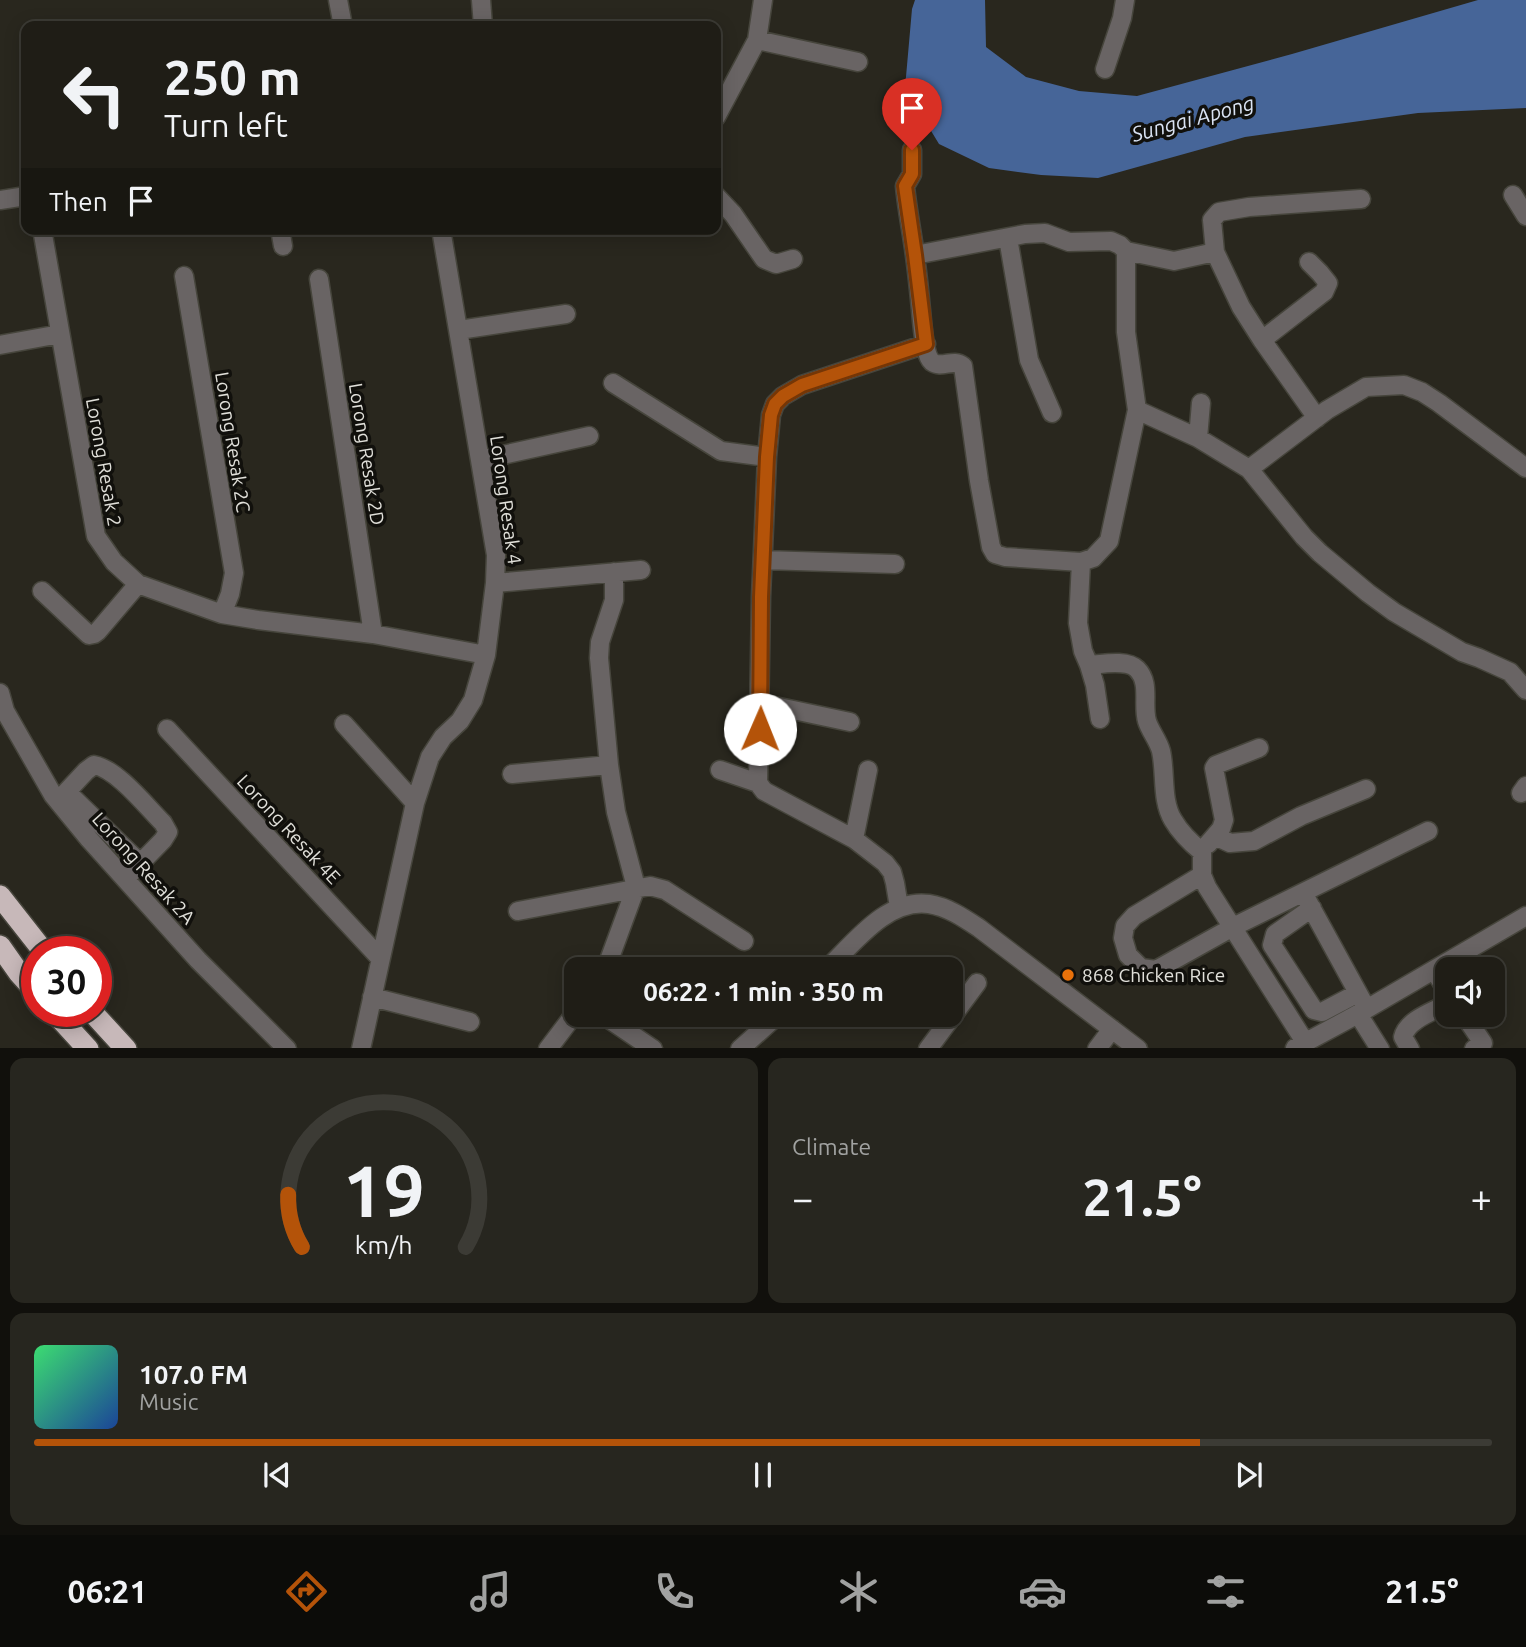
<!DOCTYPE html>
<meta charset="utf-8">
<style>
:root{--surface:#1f1d16;--page:#27261f;--text:#f1f3f6;--muted:#a1a2a1;--line:#3c3b35;--accent:#b45309}
body{margin:0;font-family:Ubuntu,sans-serif;background:var(--page);color:var(--text);height:100vh;display:flex;flex-direction:column;font-size:26px;white-space:nowrap}
*{box-sizing:border-box;margin:0}
p{font-size:23px;color:var(--muted)}
.icon{flex:none;width:38px;height:38px;fill:none;stroke:currentColor;stroke-width:2;stroke-linecap:round;stroke-linejoin:round}
.map{position:relative;height:1048px;overflow:hidden}
.side{display:flex;flex-direction:column;gap:10px;padding:10px;background:#11100c;flex:1}
.side>*{flex:none}
.banner{position:absolute;left:21px;top:21px;width:700px;height:214px;border-radius:14px;box-shadow:0 4px 18px #0003,0 0 0 2px var(--line);background:#1f1d16;color:var(--text);overflow:hidden}
.controls{position:absolute;left:1435px;top:957px;display:grid;gap:14px}
.controls a{display:grid;place-items:center;width:70px;height:70px;border-radius:14px;background:var(--surface);box-shadow:0 4px 18px #0003,0 0 0 2px var(--line);font-size:35px}
.speed{position:absolute;left:21px;top:936px;display:flex;gap:14px;font-size:35px;font-weight:700;text-align:center}
.speed>*{display:grid;place-content:center;width:91px;height:91px;border-radius:50%;background:var(--surface);box-shadow:0 4px 18px #0003,0 0 0 2px var(--line);line-height:1}
.speed .limit{border:10px solid #d22;background:#fff;color:#111}
.pin{position:absolute;display:grid;place-items:center;width:60px;height:60px;color:#fff;margin:-72px -30px;border-radius:50% 50% 50% 0;rotate:-45deg;box-shadow:0 0 7px #0007}
.pin .icon{rotate:45deg}
.me{position:absolute;width:77px;margin:-38px;rotate:1deg;stroke-linejoin:round;filter:drop-shadow(0 0 5px #0008)}
.turn{display:flex;align-items:center;gap:24px;height:147px;padding:0 28px;font-size:32px}
.turn .icon{width:91px;height:91px;stroke-width:2.5}
.turn b{display:block;font-size:49px;line-height:60px}
.then{display:flex;align-items:center;height:66px;padding:0 28px;background:#0003;gap:14px;font-size:26px}
.big{font-size:52px;font-weight:700;line-height:1.1}
.side .widget{flex:1;display:flex;flex-direction:column;justify-content:center;gap:10px;min-width:0;padding:0 24px;border-radius:14px;background:var(--page)}
.side .dial{align-items:center;gap:0}
.dial svg{height:182px;overflow:visible;fill:none;stroke:var(--line);stroke-width:7;stroke-linecap:round;text-anchor:middle}
.dial text{fill:var(--text);stroke:none}
.song{display:flex;align-items:center;gap:21px}
.cover{width:84px;height:84px;border-radius:10px;background:linear-gradient(135deg,hsl(140 70% 55%),hsl(220 70% 35%))}
.played{height:7px;border-radius:4px;background:linear-gradient(90deg,var(--accent) 80%,var(--line) 80%)}
.keys{display:flex;justify-content:space-around;direction:ltr}
.heat{display:flex;justify-content:space-between;align-items:center;font-size:38px;direction:ltr}
.side .tiles{flex:1;display:grid;gap:10px;grid-template-columns:1fr 1fr}
.widget:last-child{grid-column:span 2}
.trip{position:absolute;left:564px;top:957px;width:399px;height:70px;border-radius:14px;background:var(--surface);box-shadow:0 4px 18px #0003,0 0 0 2px var(--line);font-weight:700;line-height:70px;text-align:center}
.dock{display:flex;height:112px;justify-content:space-around;align-items:center;background:#0c0c09;color:var(--muted)}
.dock .icon{width:49px;height:49px}
.dock .selected{color:var(--accent)}
.dock b{font-size:32px;color:var(--text)}
.map>svg:first-child{display:block}
</style>
<div class="map">
<svg width="1526" height="1049" viewBox="0 0 1526 1049">
<rect width="100%" height="100%" fill="#29271e"/>
<!-- water -->
<path fill="#466598" d="M915,0H985L986,47L1026,77L1079,91L1137,96L1292,54L1478,0H1526V108L1418,113L1245,137L1098,178L1041,175L989,168L939,144L905,88L912,9Z"/>
<g fill="none" stroke-linecap="round" stroke-linejoin="round">
<!-- minor casing -->
<g stroke="#46453c" stroke-width="21">
<path id="minor" d="M338,0L343,26
M481,0L483,26
M757,40L858,62
M1105,69L1122,18L1125,0
M716,117L757,40L763,0
M912,150V174L905,186C907,209 912,232 915,256C918,277 920,299 922,321C923,330 925,356 932,362C942,369 953,358 963,366L979,481L991,547L995,554L1005,557L1081,562
M1513,195L1526,216
M716,196L733,214L764,259L776,264L793,259
M0,200L26,196
M42,229L96,536L114,562L138,584L222,614L258,620L373,634L486,655
M280,229L283,246
M1008,238L1029,360L1052,413
M1126,251V332L1137,410L1198,438L1249,469L1304,537L1320,553L1368,593L1394,612L1462,652L1479,658L1510,672L1526,690
M915,255L1025,234L1045,233L1069,242L1111,241L1120,245L1126,251L1174,261L1215,252
M184,276L234,573L230,594L222,614
M319,279L373,634
M459,330L566,314
M1262,340L1324,292L1328,283L1320,273L1309,262
M0,345L60,334
M613,383L721,451L767,457
M1317,418L1262,340L1241,307L1215,252L1212,220L1219,212L1249,207L1361,199
M1198,438L1201,403
M480,460L589,436
M1249,469L1327,410L1366,387L1404,385L1422,392L1439,403L1526,468
M763,560L895,564
M495,583L641,570
M42,591L89,635L94,634L98,631L138,584
M1089,665C1103,664 1127,659 1137,669C1151,683 1142,704 1147,721C1150,731 1158,740 1161,751C1166,773 1161,800 1173,820C1180,832 1191,843 1202,852V875L1207,887L1305,1042
M0,693L5,711L53,795L89,839L198,960L287,1049
M760,703L850,722
M1100,719L1095,685L1089,665L1083,651L1078,623L1081,562L1093,558L1109,541L1137,410
M344,724L415,803
M167,729L380,958
M720,770L758,783
M512,774L609,765
M67,792L140,863
M1521,793L1526,786
M58,801L86,771L94,765C117,769 146,806 163,823L168,832L163,840L125,879
M1215,836L1230,843L1254,841L1301,816L1366,789
M854,839L868,770
M1208,844L1221,829L1224,820L1214,768L1216,765L1259,748
M1202,875L1134,916L1125,926L1123,938L1128,955L1141,968L1156,970L1233,927L1428,831
M1306,898L1363,1002
M899,907L895,883L892,872L885,863L854,839L764,791L758,783L761,597L767,457L771,415L775,404L783,396L802,385L814,381L926,344
M1312,908L1275,934L1272,945L1314,1010L1322,1012L1358,993
M518,911L650,886L665,890L744,941
M604,970L608,963L636,887L616,812L609,765L599,658L600,642L614,600V572
M826,970C854,943 887,898 929,904C948,907 964,918 979,928L1138,1049
M1434,970L1447,991
M372,997L470,1022
M1358,1014L1380,1049
M603,1015L653,1049
M1464,1015L1483,1043L1474,1049
M1295,1048L1358,1014L1526,916
M361,1049L415,803L430,757L443,737L460,721L473,700L486,655L495,583L496,555L441,229
M548,1049L576,1012
M740,1049L778,1015
M928,1049L977,983
M1097,1049L1112,1029
M1410,1049L1403,1037C1407,1020 1432,1012 1447,1004"/>
</g>
<!-- highway casing -->
<g stroke="#46453c" stroke-width="24">
<path id="highway" d="M0,896L44,952
M0,946L19,973L37,993
M54,1012L88,1049
M92,1012L126,1049"/>
</g>
<!-- minor -->
<use href="#minor" stroke="#696464" stroke-width="18"/>
<!-- highway -->
<use href="#highway" stroke="#c7b8b9" stroke-width="21"/>
</g>
<g fill="none" stroke-linecap="round" stroke-linejoin="round">
<!-- route casing -->
<g stroke="#753606" stroke-width="18">
<path id="route" d="M760,729L761,597L767,457L771,415L775,404L783,396L802,385L926,344L915,255L905,186L912,174V150"/>
</g>
<!-- route -->
<use href="#route" stroke="#b45309" stroke-width="12"/>
</g>
<!-- markers -->
<circle fill="#e8710a" stroke="#11100c" stroke-width="2.5" cx="1068" cy="975" r="7"/>
<g text-anchor="middle" stroke-width="7" stroke-linejoin="round" paint-order="stroke">
<!-- street labels -->
<g font-size="19" fill="#e1e0da" stroke="#11100c">
<text transform="translate(233 442) rotate(81)" y="7">Lorong Resak 2C</text>
<text transform="translate(367 454) rotate(81)" y="7">Lorong Resak 2D</text>
<text transform="translate(104 462) rotate(80)" y="7">Lorong Resak 2</text>
<text transform="translate(506 500) rotate(82)" y="7">Lorong Resak 4</text>
<text transform="translate(289 829) rotate(47)" y="7">Lorong Resak 4E</text>
<text transform="translate(144 868) rotate(48)" y="7">Lorong Resak 2A</text>
</g>
<!-- poi labels -->
<g font-size="19" fill="#e1e0da" stroke="#11100c" text-anchor="start">
<text x="1082" y="982">868 Chicken Rice</text>
</g>
<!-- water labels -->
<g font-size="21" font-style="italic" fill="#dae3f3" stroke="#11100c">
<text transform="translate(1193 119) rotate(-15)" y="7">Sungai Apong</text>
</g>
</g>
</svg>
<div class="controls">
<a><svg class="icon" aria-label="sound" viewBox="0 0 24 24"><path d="M4 9h4l5-4v14l-5-4H4zM17 9q2 3 0 6"/></svg></a>
</div>
<div class="speed"><div class="limit">30</div></div>
<div class="pin" style="left:912px;top:150px;background:#d93025"><svg class="icon" aria-label="arrive" viewBox="0 0 24 24"><path d="M6 21V4h12l-3 4 3 4H6"/></svg></div>
<svg class="me" style="left:760px;top:729px" viewBox="-20 -20 40 40"><circle r="19" fill="#fff"/><path d="M0-13L10 11 0 6-10 11z" fill="#b45309"/></svg>
<div class="trip">06:22 · 1 min · 350 m</div>
<div class="banner">
<div class="turn"><svg class="icon" aria-label="left" viewBox="0 0 24 24"><path d="M17 20v-9H6M10 6l-5 5 5 5"/></svg><div><b>250 m</b>Turn left</div></div>
<div class="then">Then<svg class="icon" aria-label="arrive" viewBox="0 0 24 24"><path d="M6 21V4h12l-3 4 3 4H6"/></svg></div>
</div>
</div>
<section class="side">
<div class="tiles">
<div class="widget dial"><svg viewBox="0 0 100 80">
<path d="M14 69A42 42 0 1 1 86 69"/>
<path d="M14 69A42 42 0 0 1 8 46" stroke="#b45309"/>
<text x="50" y="56" font-size="32" font-weight="700">19</text>
<text x="50" y="72" font-size="11">km/h</text>
</svg></div>
<div class="widget"><p>Climate</p>
<div class="heat"><a>−</a><b class="big">21.5°</b><a>+</a></div>
</div>
<div class="widget">
<div class="song"><i class="cover"></i><div><b>107.0 FM</b><p>Music</p></div></div>
<div class="played"></div>
<div class="keys"><svg class="icon" aria-label="previous" viewBox="0 0 24 24"><path d="M18 5L8 12l10 7zM5 5v14"/></svg><svg class="icon" aria-label="pause" viewBox="0 0 24 24"><path d="M8 5v14M16 5v14"/></svg><svg class="icon" aria-label="next" viewBox="0 0 24 24"><path d="M6 5l10 7-10 7zM19 5v14"/></svg></div>
</div>
</div>
</section>
<nav class="dock">
<b>06:21</b>
<svg class="icon selected" aria-label="directions" viewBox="0 0 24 24"><path d="M12 3l9 9-9 9-9-9zM9 14v-3h6M13 9l2 2-2 2"/></svg>
<svg class="icon" aria-label="music" viewBox="0 0 24 24"><path d="M9 18V5l10-2v13"/><circle cx="6" cy="18" r="3"/><circle cx="16" cy="16" r="3"/></svg>
<svg class="icon" aria-label="phone" viewBox="0 0 24 24"><path d="M5 4h4l2 5-3 2q2 4 5 5l2-3 5 2v4C11 20 4 13 5 4z"/></svg>
<svg class="icon" aria-label="climate" viewBox="0 0 24 24"><path d="M12 3v18M4 7l16 10M4 17L20 7"/></svg>
<svg class="icon" aria-label="car" viewBox="0 0 24 24"><path d="M5 17H2v-5l4-1 3-4h7l3 4 3 1v5h-3M9 17h6M6 11h13"/><circle cx="7" cy="17" r="2"/><circle cx="17" cy="17" r="2"/></svg>
<svg class="icon" aria-label="filters" viewBox="0 0 24 24"><path d="M4 7h16M4 17h16"/><circle cx="9" cy="7" r="2"/><circle cx="15" cy="17" r="2"/></svg>
<b>21.5°</b>
</nav>
